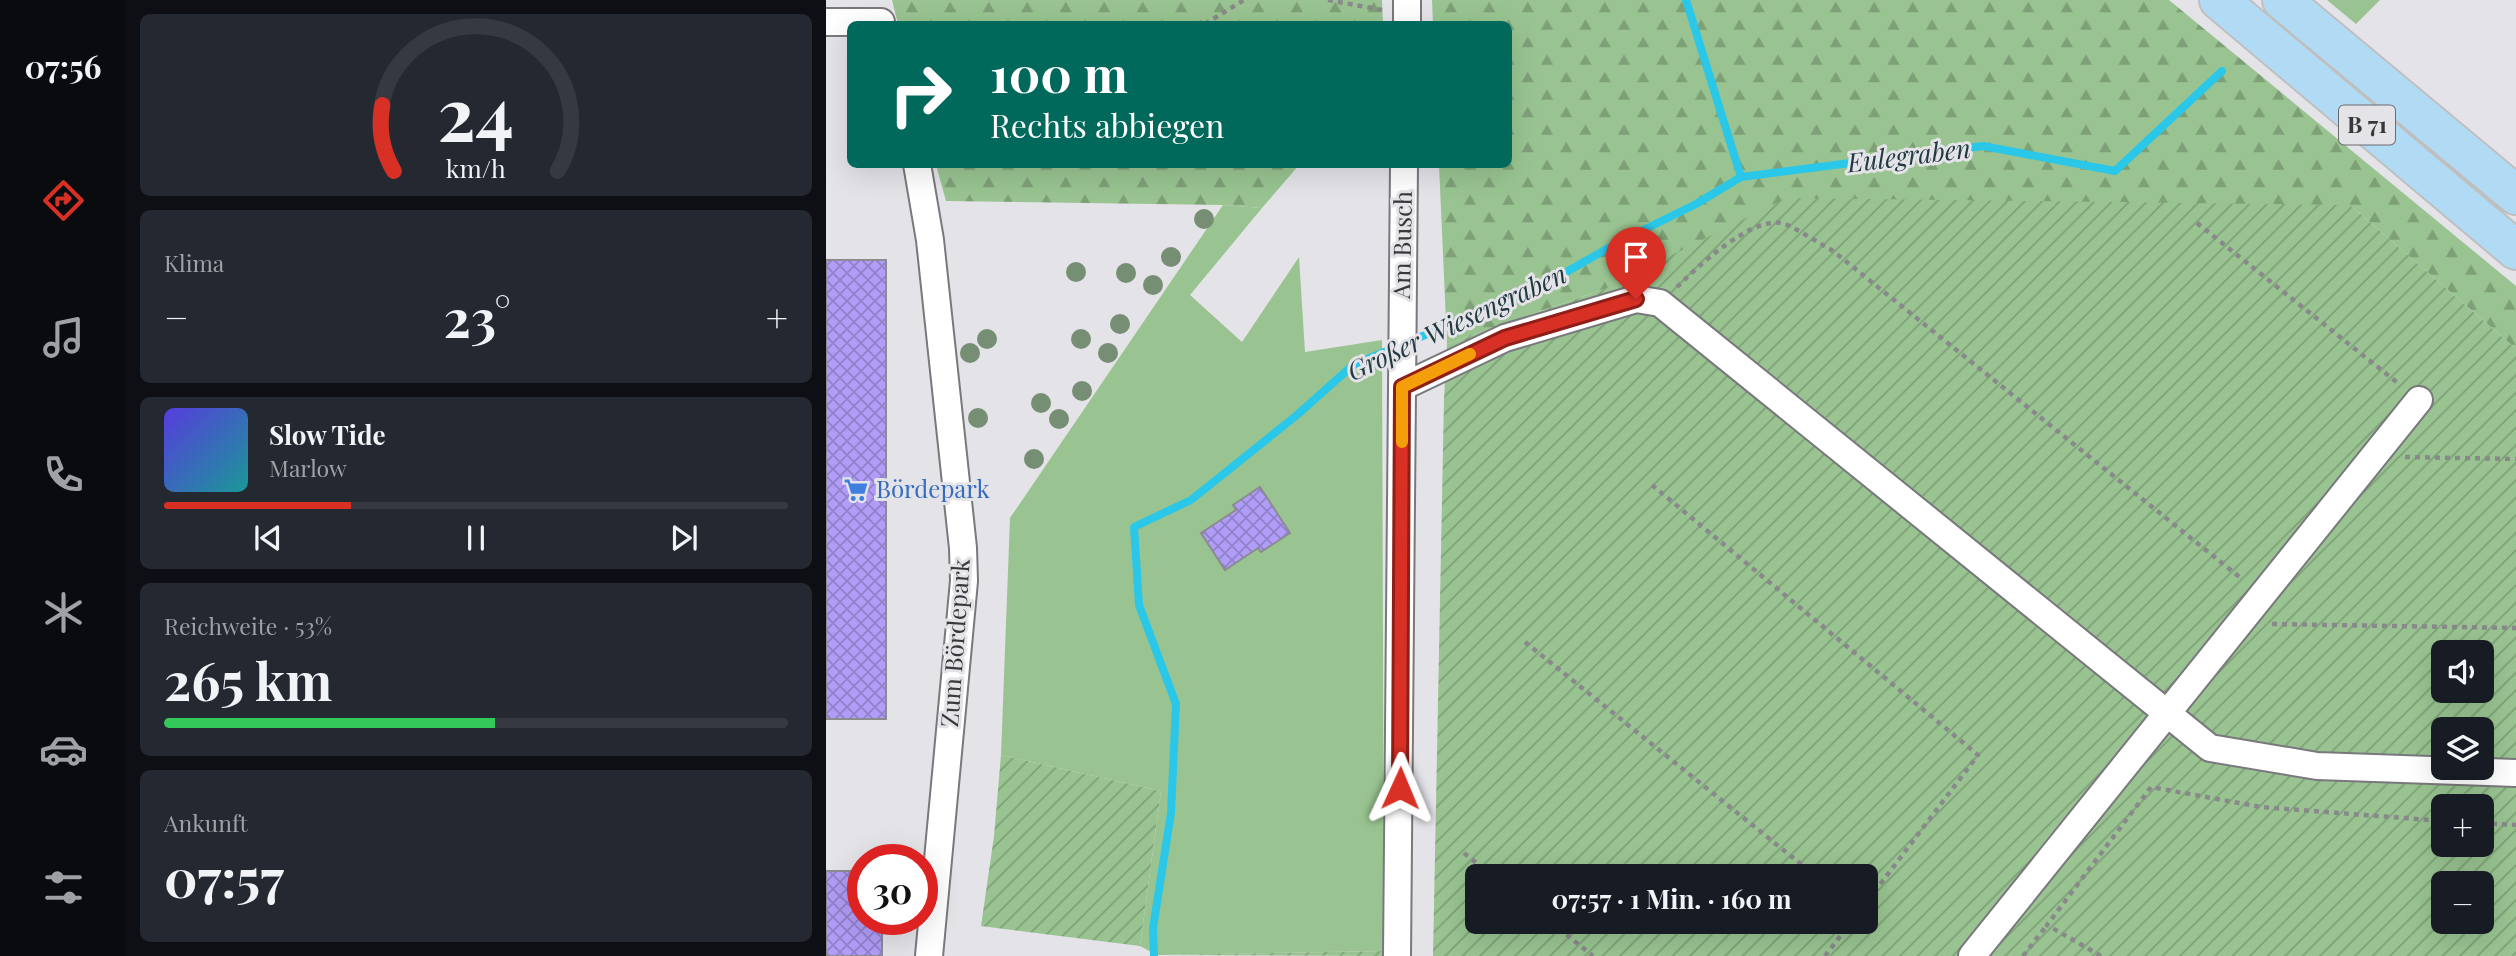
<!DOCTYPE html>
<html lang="de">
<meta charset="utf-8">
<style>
:root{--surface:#171b24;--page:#242831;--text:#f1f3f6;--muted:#9ea1a6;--line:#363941;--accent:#d93025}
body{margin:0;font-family:"Playfair Display",serif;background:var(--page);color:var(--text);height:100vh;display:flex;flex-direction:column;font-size:26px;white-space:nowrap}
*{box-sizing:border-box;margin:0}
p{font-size:23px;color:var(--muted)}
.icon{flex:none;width:38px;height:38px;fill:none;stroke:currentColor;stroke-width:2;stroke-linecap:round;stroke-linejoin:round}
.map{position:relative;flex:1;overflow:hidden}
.sheet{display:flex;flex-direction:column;gap:14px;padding:14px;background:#0d0f14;width:700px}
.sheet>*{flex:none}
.guide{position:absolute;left:21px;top:21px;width:665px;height:147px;border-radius:10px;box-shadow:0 7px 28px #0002;background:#00695c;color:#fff;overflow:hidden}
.fabs{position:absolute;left:1605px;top:640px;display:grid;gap:14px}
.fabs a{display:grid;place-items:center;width:63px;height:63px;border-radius:10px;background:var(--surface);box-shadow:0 7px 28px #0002;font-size:35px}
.speed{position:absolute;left:21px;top:844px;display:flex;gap:14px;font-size:35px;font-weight:700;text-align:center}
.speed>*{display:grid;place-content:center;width:91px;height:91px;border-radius:50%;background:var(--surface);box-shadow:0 7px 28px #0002;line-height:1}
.speed .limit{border:10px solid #d22;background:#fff;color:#111}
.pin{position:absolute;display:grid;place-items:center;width:60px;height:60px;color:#fff;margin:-72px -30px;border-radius:50% 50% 50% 0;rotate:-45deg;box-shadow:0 0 7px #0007}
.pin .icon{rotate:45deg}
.me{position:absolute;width:77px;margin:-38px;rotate:1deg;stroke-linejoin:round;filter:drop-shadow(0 0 5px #0008)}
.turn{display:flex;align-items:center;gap:24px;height:147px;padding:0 28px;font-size:32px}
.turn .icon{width:91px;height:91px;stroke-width:2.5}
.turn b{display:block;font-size:49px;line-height:60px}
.big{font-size:52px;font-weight:700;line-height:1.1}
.sheet .widget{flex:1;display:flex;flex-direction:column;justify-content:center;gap:10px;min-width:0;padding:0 24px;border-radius:10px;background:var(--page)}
.sheet .dial{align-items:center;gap:0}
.dial svg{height:182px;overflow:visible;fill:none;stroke:var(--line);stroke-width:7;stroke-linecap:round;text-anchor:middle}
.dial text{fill:var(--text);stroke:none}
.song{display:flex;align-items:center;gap:21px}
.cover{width:84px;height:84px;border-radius:10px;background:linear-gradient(135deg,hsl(250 70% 55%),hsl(180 70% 35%))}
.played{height:7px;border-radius:4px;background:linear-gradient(90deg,var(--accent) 30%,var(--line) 30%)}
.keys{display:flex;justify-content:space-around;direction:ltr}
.heat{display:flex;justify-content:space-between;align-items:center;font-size:38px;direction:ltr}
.charge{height:10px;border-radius:5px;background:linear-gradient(90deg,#34c759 53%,var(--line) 0)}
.trip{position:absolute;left:639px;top:864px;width:413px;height:70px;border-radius:10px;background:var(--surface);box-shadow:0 7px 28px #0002;font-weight:700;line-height:70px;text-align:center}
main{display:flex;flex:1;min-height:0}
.tab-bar{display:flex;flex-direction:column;width:126px;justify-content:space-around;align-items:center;background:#090b0e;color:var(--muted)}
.tab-bar .icon{width:49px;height:49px}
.tab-bar .active{color:var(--accent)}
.tab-bar b{font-size:32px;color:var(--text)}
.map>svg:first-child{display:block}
</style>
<main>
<nav class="tab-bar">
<b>07:56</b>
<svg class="icon active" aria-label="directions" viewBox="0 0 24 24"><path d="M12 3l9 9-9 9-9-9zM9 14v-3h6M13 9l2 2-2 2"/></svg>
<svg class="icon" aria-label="music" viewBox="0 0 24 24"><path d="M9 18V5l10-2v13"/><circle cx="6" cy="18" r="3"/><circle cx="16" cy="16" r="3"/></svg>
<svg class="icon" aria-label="phone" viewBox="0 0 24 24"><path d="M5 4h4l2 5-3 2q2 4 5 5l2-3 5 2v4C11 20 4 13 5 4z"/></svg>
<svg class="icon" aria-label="climate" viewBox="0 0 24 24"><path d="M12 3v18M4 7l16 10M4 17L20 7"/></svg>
<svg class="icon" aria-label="car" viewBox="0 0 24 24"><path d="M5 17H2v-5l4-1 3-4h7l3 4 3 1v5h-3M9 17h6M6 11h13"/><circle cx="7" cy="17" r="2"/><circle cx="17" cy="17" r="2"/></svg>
<svg class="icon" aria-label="filters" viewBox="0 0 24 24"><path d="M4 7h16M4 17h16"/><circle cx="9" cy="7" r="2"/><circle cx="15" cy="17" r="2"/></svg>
</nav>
<section class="sheet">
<div class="widget dial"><svg viewBox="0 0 100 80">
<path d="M14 69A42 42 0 1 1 86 69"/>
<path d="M14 69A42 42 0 0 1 9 40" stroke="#d93025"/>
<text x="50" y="56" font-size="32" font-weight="700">24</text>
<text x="50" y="72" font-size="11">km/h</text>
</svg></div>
<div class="widget"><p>Klima</p>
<div class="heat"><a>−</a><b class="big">23°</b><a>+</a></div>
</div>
<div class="widget">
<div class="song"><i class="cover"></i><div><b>Slow Tide</b><p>Marlow</p></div></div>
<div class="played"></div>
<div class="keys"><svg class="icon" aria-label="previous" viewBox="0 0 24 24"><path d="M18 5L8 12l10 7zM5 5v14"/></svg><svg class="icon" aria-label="pause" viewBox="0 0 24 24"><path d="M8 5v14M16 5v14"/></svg><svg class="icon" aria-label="next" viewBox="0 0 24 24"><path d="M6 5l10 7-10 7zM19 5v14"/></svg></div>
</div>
<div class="widget"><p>Reichweite · 53%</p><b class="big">265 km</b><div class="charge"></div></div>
<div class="widget"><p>Ankunft</p><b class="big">07:57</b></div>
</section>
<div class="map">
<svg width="1690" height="956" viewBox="0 0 1690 956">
<defs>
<pattern id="forest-firs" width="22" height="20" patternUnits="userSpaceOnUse" patternTransform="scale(1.75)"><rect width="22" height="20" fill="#99c491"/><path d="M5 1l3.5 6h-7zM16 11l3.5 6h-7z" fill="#7ea077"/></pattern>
<pattern id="garden-furrows" width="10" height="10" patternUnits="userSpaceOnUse" patternTransform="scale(1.75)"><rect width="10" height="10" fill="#99c491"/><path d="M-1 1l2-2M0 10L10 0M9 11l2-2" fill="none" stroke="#7ea077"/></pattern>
<pattern id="building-cross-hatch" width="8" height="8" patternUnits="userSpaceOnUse" patternTransform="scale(1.75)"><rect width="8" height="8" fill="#b09df7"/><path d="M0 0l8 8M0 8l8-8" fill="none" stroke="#9081c9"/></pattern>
</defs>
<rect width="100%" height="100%" fill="#e4e3e8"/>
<!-- grass -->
<path fill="#99c491" d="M1501,0H1554L1530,24Z
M397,205L436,208L364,295L416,342L473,257L479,352L556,340L558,951L331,955L314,946L335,791L175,755L184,518Z"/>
<!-- forest -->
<path fill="url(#forest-firs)" d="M66,0H556L557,24H72Z
M606,0H1343L1690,286V349L1524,205L778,289L621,344L613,165L682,164V24H607Z
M110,165V164L473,165L436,208L397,205L120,201Z"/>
<!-- garden -->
<path fill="url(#garden-furrows)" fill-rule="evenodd" d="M960,198L1524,205L1690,349V956H607L618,399L621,344L778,289ZM1617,653H1656V691H1617ZM1617,730H1656V768H1617ZM1617,807H1656V845H1617ZM651,877H1040V922H651ZM1617,884H1656V922H1617Z
M175,755L335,791L314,946L155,926L168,836Z
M558,951V956L331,955Z"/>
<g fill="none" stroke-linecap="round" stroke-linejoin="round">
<!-- stream -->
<path stroke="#2bc7e8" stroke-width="8" d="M860,0L915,177L1157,146L1289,171L1396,71
M328,956L327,928L345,813L350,704L313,605L308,527L365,500L471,415L527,365L714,287L793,242L870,204L915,177"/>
</g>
<!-- building -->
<path fill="url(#building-cross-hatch)" stroke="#8c8b90" stroke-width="2" d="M0,260H60V719H0Z
M434,487L464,533L435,552L432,548L399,570L375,533L410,510L407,505Z
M0,871H37V919H56V956H0Z"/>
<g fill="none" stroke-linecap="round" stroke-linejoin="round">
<!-- minor casing -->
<g stroke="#79787d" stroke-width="30">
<path id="minor" d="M581,0V24
M0,22H55
M91,164L104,240L137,548L138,581L103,956
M576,387L679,338L810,299L834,303L1384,748L1491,766L1690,773
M571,956L578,164
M1146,956L1593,400"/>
</g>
<!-- highway casing -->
<g stroke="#bfbfc0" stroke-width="42">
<path id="highway" d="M1393,0L1690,250
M1456,0L1690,195"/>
</g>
<!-- path -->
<path stroke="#89898c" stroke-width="4.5" stroke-dasharray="5 5" stroke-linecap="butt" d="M502,0L556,10
M379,24L418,0
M1371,223L1573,384
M851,287C871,267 929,213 959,224C975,231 991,242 1007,251L1416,579
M1579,457L1690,459
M826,485L1152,755L1040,903
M1446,624L1690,628
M699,642L991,877
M1656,823L1690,825
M638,853L668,877
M725,922L767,956
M999,956L1025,922
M1197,956L1221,925
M1275,956L1221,925L1325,787L1435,807L1617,821"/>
<!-- minor -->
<use href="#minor" stroke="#fff" stroke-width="26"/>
<!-- highway -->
<use href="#highway" stroke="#b1dbf5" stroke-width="38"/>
</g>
<!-- trees -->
<g fill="#768e73">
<circle cx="378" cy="219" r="10"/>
<circle cx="345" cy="257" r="10"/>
<circle cx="250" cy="272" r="10"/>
<circle cx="300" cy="273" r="10"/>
<circle cx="327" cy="285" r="10"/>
<circle cx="294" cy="324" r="10"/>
<circle cx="161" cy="339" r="10"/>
<circle cx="255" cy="339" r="10"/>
<circle cx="144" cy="353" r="10"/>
<circle cx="282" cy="353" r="10"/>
<circle cx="256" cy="391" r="10"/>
<circle cx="215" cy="403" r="10"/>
<circle cx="152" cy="418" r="10"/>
<circle cx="233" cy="419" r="10"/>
<circle cx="208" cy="459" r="10"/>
</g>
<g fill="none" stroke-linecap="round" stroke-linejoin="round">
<!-- route casing -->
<g stroke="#8d1f18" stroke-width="18">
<path id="route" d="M574,788L576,387L679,338L810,299"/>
</g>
<!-- route -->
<use href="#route" stroke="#d93025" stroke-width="12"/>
<!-- slow -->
<path stroke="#f59e0b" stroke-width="12" d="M576,442V387L644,354"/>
</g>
<!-- icons -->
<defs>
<g id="supermarket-bare" transform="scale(1.89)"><path d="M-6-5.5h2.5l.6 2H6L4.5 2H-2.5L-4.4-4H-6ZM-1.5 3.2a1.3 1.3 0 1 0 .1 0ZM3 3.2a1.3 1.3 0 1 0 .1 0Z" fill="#3f7fe0" stroke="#e4e3e8" stroke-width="2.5" paint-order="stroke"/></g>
</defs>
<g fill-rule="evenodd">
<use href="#supermarket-bare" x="30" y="490"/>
</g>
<g text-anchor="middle" stroke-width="6" stroke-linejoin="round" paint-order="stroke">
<!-- shield labels -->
<rect fill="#e4e3e8" stroke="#6c6b6e" stroke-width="2" x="1513" y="105.5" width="56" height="39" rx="5"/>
<g font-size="23" font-weight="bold" fill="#38383a">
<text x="1541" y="133">B 71</text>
</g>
<!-- street labels -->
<g font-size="24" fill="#38383a" stroke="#e4e3e8">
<text transform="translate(577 245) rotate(-89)" y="8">Am Busch</text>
<text transform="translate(130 643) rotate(-86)" y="8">Zum Bördepark</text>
</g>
<!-- shop labels -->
<g font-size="24" fill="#366cbe" stroke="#e4e3e8" text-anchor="start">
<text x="50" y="498">Bördepark</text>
</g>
<!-- water labels -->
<g font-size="26" font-style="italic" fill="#213940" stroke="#e4e3e8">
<text transform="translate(1083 156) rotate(-7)" y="9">Eulegraben</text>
<text transform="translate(631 323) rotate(-25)" y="9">Großer Wiesengraben</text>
</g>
</g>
</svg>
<div class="fabs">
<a><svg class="icon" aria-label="sound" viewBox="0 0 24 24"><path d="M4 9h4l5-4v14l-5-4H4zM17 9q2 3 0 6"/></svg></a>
<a><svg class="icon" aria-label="layers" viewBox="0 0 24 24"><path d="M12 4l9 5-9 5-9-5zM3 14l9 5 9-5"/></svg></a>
<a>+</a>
<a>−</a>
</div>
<div class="speed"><div class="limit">30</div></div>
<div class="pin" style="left:810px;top:299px;background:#d93025"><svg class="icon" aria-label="arrive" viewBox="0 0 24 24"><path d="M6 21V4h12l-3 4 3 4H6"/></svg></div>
<svg class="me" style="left:574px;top:788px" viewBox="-20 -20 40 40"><path d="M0-17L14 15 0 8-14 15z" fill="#d93025" stroke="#fff" stroke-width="4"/></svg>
<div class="trip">07:57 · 1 Min. · 160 m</div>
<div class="guide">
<div class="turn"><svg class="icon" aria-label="right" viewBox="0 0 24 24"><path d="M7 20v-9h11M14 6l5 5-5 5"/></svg><div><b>100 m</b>Rechts abbiegen</div></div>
</div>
</div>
</main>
